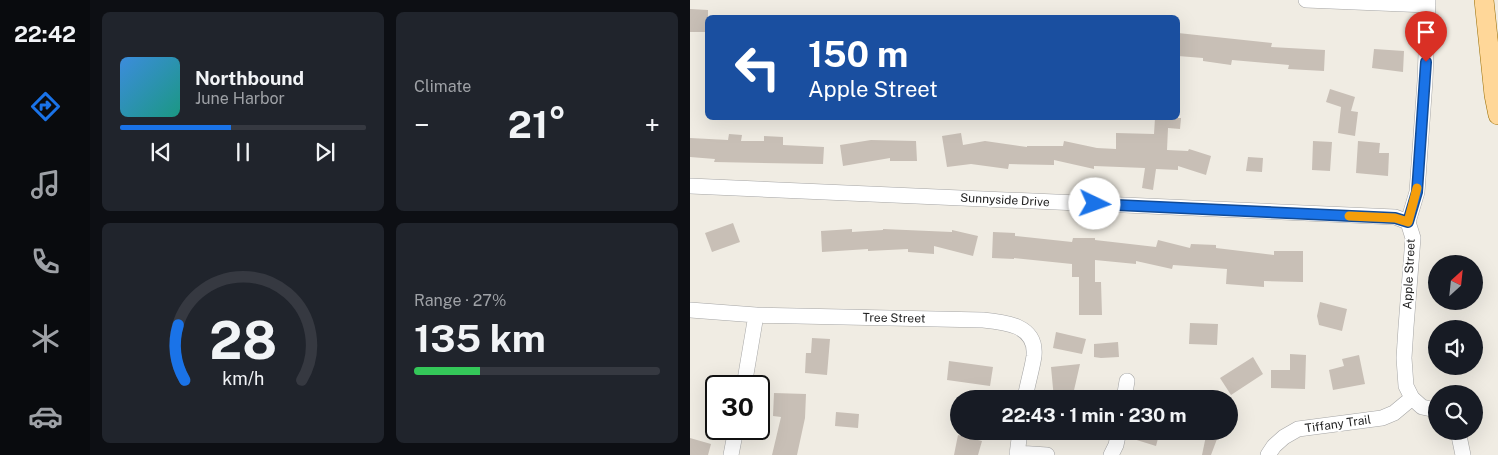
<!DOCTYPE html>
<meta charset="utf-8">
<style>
:root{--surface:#171b24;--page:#20242c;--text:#f1f3f6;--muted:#9ea1a6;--line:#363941;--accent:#1a73e8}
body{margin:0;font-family:"Public Sans",sans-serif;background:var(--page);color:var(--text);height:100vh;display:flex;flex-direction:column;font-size:19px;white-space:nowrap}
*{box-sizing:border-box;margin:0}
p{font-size:16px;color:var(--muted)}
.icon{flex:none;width:28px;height:28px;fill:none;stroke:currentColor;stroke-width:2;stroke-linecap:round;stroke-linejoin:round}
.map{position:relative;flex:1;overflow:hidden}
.panel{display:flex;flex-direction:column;gap:12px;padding:12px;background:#0d0f14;width:600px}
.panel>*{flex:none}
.top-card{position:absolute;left:15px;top:15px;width:475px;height:105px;border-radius:8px;box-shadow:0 5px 20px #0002;background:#1a4fa0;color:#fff;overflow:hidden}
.needle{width:32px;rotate:27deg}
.buttons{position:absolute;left:738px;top:255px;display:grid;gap:10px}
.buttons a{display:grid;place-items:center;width:55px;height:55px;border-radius:50%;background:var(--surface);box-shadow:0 5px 20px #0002;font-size:25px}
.speed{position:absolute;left:15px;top:375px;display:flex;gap:10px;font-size:25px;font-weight:700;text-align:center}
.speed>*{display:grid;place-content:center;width:65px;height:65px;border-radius:50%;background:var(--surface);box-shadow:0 5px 20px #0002;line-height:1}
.speed .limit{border:2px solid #111;border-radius:8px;background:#fff;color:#111}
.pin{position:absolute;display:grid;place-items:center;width:42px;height:42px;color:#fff;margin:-51px -21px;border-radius:50% 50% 50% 0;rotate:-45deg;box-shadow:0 0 5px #0007}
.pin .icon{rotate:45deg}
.me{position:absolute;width:55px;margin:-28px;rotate:93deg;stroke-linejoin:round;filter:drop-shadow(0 0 4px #0008)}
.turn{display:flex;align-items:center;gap:18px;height:105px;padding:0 20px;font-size:22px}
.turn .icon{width:65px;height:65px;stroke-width:2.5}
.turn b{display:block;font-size:35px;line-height:42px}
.big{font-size:38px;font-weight:700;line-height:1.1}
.panel .widget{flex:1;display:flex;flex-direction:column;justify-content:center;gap:8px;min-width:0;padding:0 18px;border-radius:8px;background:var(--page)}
.panel .dial{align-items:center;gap:0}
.dial svg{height:130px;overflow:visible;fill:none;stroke:var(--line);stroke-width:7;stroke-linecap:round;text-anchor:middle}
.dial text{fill:var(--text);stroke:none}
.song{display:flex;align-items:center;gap:15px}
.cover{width:60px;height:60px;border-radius:8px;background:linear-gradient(135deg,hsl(210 70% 55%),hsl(170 70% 35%))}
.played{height:5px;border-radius:2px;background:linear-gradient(90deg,var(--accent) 45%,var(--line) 45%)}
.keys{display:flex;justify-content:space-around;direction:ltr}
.heat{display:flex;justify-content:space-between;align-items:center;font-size:28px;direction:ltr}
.charge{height:8px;border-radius:4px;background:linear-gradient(90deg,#34c759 27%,var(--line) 0)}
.panel .tiles{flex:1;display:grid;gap:12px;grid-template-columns:repeat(2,1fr)}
.trip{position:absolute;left:260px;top:390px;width:288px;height:50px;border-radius:25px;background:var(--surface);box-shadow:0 5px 20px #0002;font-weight:700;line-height:50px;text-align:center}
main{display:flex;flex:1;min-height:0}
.dock{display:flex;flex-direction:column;width:90px;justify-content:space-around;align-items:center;background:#090b0e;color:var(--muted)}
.dock .icon{width:35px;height:35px}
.dock .on{color:var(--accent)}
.dock b{font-size:22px;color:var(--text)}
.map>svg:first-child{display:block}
</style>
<main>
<nav class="dock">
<b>22:42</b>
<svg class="icon on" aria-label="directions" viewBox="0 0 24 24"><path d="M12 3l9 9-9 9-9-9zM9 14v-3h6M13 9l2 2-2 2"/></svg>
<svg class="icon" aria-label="music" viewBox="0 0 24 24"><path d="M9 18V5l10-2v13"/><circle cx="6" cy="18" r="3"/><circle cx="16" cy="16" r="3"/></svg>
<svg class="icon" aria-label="phone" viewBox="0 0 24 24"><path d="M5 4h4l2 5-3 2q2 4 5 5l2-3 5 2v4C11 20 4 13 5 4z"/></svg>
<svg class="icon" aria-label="climate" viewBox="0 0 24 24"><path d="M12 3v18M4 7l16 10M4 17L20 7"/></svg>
<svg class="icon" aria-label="car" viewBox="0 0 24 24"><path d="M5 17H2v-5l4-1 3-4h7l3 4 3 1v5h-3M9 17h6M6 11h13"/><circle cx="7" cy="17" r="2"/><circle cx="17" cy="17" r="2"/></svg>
</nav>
<section class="panel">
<div class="tiles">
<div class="widget">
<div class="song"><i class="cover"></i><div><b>Northbound</b><p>June Harbor</p></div></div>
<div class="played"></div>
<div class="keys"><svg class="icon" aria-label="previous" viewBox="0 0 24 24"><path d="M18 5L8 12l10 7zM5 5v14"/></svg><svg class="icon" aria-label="pause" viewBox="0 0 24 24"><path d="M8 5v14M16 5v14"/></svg><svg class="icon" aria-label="next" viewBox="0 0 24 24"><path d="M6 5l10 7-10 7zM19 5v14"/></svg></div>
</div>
<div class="widget"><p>Climate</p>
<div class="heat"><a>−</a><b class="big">21°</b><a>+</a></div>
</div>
<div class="widget dial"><svg viewBox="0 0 100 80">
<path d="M14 69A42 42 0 1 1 86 69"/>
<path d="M14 69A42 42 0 0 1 10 35" stroke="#1a73e8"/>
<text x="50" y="56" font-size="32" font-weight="700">28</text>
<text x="50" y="72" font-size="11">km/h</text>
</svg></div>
<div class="widget"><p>Range · 27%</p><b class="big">135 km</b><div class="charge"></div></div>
</div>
</section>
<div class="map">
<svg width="808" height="455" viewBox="0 0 808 455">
<rect width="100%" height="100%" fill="#f0ece3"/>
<!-- building -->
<path fill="#c8bfb6" d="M0,9L18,10V32H0Z
M488,33L582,43L581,47L635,50L634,71L598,69L599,65L542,60L541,65L513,61V58L488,56Z
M684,49L714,51L713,72L682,68Z
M640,89L665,97L661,111L668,112L665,136L648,133L651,107L636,102Z
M465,118H491L490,129L478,128L477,150L498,151L499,149L521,156L516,175L488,166V170L466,169L463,190L452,188L455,168L404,166V169L364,160V165L319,164L318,169L281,164L257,167L252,136L271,133L273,145L295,141L337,147V146H373L374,141L407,148L426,149V133L464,134Z
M39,134L52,135L51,141H74V136L93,137V145L134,147L133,164L24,162L25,159L0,157V138L38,140Z
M181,140L226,141L227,161H200V158L153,166L150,145Z
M623,141L642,142L640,171L622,170Z
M668,141L690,143L689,153H699L698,176L666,173Z
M558,157L573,158L572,172L556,171Z
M43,223L50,242L22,252L15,233Z
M162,229V232L193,230V229L262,232V230L288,236L283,256L244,246V254L218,252V249L178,251V249L132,252L131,231Z
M303,232L325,233V236L382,242L383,238H405V240L466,247L468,240L500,248L501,244L526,245V248L584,255V251H613V282L574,281V287L536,284L537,269L483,265L482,269L446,261V264L405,260V282H411L412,315H389V277H382V264L324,258V259L302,258Z
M630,302L657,309L652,331L629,325L627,316Z
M500,323L528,324L527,345L499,344Z
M366,332L396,339L392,354L363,348Z
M122,338L140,339L137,375L115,373L116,353H121Z
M428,342L429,357L411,358L404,357V344Z
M600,354L616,355L615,389L581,388V370H600Z
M669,355L675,384L643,390L639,370L654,366L652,359Z
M563,357L573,374L541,395L530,378Z
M259,361L303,367L300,386L257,380Z
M390,364L382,399H364L361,367Z
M84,393L116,394L115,418L107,455H82L91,417L83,416Z
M146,412L169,414L168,428L145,426Z
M438,431H470L466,446L437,437Z
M517,431H530L521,455H512Z
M268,435L292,441L288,455H264Z
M0,438L21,444L18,455H0Z"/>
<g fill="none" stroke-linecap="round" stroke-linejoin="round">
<!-- minor casing -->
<g stroke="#a5a5a5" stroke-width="16">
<path id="minor" d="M616,0L738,5
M738,0L735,81L727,192L718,222L723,238L716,327L714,358L716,386L722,398L732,407L746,410
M0,186L705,217L718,222
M0,310L66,315L293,320C315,322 347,325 344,356C342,370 337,385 335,399
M54,386L66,315
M434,399L437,381
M768,431L773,455
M327,453L357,455
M41,455L46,429
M327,455L330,431
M421,455L426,445L429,431
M578,455L584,446L594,437L608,429L692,418L704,413L722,398"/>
</g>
<!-- major casing -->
<g stroke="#986c00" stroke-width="20">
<path id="major" d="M794,0L804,95L808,115"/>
</g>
<!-- minor -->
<use href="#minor" stroke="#fff" stroke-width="15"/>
<!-- major -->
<use href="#major" stroke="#ffd799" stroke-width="19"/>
</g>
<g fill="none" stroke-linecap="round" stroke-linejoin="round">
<!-- route casing -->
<g stroke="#114b97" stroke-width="12">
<path id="route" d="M405,204L705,218L718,222L727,192L736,62"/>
</g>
<!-- route -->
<use href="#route" stroke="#1a73e8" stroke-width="9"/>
<!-- slow -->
<path stroke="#f59e0b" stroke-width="9" d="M659,216L705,218L718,222L727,188"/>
</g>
<g text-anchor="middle" stroke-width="4" stroke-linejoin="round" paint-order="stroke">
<!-- street labels -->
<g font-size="12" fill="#1e1e1e" stroke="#fff">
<text transform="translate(315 200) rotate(3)" y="4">Sunnyside Drive</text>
<text transform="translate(719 274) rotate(-87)" y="4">Apple Street</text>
<text transform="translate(204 318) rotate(1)" y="4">Tree Street</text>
<text transform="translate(648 424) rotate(-8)" y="4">Tiffany Trail</text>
</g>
</g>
</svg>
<div class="buttons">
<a><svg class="needle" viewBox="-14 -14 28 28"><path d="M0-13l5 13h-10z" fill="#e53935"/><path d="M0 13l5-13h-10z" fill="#9ea1a6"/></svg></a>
<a><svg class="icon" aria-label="sound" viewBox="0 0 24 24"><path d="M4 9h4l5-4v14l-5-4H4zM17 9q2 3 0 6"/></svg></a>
<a><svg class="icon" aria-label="search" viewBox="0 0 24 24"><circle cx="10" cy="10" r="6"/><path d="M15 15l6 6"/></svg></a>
</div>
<div class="speed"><div class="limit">30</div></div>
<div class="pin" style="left:736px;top:62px;background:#d93025"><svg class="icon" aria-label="arrive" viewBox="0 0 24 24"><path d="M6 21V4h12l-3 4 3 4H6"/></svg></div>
<svg class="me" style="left:405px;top:204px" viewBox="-20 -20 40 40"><circle r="19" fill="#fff"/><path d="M0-13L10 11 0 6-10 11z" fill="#1a73e8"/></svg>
<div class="trip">22:43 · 1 min · 230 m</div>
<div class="top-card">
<div class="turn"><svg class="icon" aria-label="left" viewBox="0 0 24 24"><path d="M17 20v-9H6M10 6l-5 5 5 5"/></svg><div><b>150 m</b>Apple Street</div></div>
</div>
</div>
</main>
